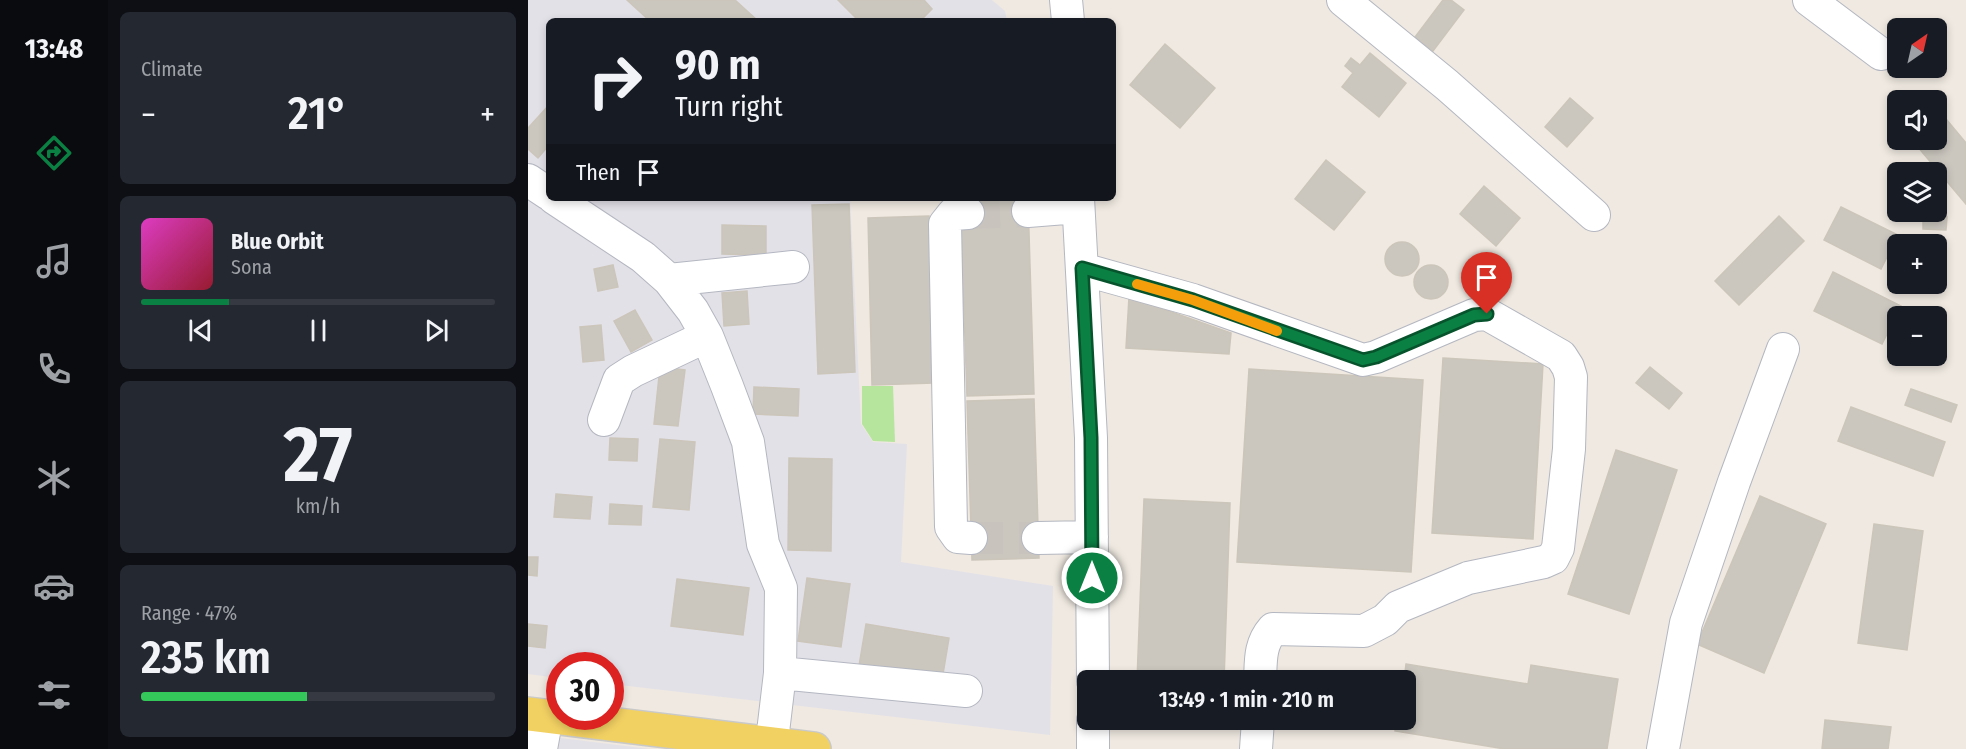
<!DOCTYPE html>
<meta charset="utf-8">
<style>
:root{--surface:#171b24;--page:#242831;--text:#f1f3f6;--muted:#9ea1a6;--line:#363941;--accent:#0b8043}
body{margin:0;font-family:"Fira Sans Condensed",sans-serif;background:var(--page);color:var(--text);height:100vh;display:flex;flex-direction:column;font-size:22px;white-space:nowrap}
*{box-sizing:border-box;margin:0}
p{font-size:20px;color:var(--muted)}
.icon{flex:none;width:33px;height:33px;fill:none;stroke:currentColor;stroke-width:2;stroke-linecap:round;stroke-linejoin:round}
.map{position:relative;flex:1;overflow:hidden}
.drawer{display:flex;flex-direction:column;gap:12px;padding:12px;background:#0d0f14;width:420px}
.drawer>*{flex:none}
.guide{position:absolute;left:18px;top:18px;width:570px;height:183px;border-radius:9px;box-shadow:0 3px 9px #0003;background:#171b24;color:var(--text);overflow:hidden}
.needle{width:39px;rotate:34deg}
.controls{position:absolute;left:1359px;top:18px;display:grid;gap:12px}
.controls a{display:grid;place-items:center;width:60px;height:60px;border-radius:9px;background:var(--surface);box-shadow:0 3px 9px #0003;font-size:30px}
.speed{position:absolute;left:18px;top:652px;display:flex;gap:12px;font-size:30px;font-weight:700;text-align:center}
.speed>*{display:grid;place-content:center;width:78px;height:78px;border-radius:50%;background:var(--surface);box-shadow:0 3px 9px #0003;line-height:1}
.speed .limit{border:9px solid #d22;background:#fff;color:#111}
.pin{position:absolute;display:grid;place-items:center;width:51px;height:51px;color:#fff;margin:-62px -26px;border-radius:50% 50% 50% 0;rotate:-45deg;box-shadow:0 0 6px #0007}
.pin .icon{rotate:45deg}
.me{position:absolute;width:66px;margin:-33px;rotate:0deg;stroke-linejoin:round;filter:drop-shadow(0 0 4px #0008)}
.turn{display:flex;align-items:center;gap:21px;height:126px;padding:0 30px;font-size:27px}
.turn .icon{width:78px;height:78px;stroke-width:2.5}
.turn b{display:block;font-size:42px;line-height:51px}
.then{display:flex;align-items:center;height:57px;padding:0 30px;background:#0003;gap:12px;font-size:22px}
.big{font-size:45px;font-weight:600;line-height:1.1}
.drawer .tile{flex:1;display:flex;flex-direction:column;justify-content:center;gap:9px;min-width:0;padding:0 21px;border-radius:9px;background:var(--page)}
.drawer .dial{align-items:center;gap:0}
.dial b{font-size:78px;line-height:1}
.song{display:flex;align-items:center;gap:18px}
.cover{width:72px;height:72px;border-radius:9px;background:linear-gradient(135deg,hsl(310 70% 55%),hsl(350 70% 35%))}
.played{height:6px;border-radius:3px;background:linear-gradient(90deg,var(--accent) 25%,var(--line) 25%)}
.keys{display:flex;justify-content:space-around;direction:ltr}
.heat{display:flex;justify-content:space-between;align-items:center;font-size:33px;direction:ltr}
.charge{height:9px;border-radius:4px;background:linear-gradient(90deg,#34c759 47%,var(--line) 0)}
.trip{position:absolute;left:549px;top:670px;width:339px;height:60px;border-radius:9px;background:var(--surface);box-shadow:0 3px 9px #0003;font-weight:600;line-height:60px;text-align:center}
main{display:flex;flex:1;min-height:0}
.menu{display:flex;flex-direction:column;width:108px;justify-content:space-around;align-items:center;background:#090b0e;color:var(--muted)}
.menu .icon{width:42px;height:42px}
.menu .active{color:var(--accent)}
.menu b{font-size:27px;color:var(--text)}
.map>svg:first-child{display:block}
</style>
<main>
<nav class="menu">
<b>13:48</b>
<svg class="icon active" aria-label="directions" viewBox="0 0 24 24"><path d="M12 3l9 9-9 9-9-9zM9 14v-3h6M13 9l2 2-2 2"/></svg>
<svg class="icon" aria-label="music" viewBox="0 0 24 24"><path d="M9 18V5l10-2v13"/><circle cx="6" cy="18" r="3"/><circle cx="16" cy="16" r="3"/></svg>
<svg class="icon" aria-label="phone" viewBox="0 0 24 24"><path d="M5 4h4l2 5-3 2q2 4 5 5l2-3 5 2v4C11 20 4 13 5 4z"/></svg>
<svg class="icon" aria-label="climate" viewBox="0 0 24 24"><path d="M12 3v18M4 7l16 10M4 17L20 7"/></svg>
<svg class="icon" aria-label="car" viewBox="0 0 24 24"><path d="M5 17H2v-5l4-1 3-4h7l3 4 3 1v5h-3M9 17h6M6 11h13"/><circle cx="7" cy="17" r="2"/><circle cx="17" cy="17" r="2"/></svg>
<svg class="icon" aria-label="filters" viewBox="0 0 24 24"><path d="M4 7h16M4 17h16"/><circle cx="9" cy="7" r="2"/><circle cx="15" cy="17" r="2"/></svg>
</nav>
<section class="drawer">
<div class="tile"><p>Climate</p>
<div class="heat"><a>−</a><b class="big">21°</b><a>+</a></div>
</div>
<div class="tile">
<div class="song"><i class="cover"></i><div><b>Blue Orbit</b><p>Sona</p></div></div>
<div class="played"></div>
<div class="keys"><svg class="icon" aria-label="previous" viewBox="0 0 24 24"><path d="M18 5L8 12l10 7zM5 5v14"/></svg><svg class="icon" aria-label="pause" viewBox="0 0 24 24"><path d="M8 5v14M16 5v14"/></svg><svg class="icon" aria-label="next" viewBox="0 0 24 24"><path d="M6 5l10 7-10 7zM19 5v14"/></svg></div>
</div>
<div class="tile dial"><b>27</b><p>km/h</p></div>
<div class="tile"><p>Range · 47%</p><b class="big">235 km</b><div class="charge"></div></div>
</section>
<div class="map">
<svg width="1438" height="749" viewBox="0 0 1438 749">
<rect width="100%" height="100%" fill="#efe9e1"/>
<!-- industrial -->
<path fill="#e3e1e8" d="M0,0H464L477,11L479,21H21V198H322L333,424L345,442L379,444L373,562L525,586L522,735L83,684L82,666H32L31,678L0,674Z
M0,734L122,749H0Z"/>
<!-- green -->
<path fill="#b6e59e" d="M334,386H365L367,442L345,441L334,424Z"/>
<!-- building -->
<path fill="#cbc7bf" stroke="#cbc5ba" stroke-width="1.5" d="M99,0H207L230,21H122Z
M310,0H396L404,9L392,21H331Z
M915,0H923L936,10L905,51L887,37Z
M637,44L687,88L652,128L602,85Z
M842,53L878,83L851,117L814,87L825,73L817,66L823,58L832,65Z
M1042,98L1065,118L1039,147L1017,127Z
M21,105V145L10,158L0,149V128Z
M1408,107L1438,143V204L1384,140H1408Z
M798,160L837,192L806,230L767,199Z
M956,186L992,218L968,246L932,214Z
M444,198H495L500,201L506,394L439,396L433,225Z
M321,204L327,372L290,374L284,205Z
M1313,207L1370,235L1353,269L1296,240Z
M1395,215L1419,217L1418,230L1395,229Z
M401,216L405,383L344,385L340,218Z
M1251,216L1276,241L1211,305L1187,281Z
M194,225L238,226V255L194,254Z
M857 259a17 17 0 1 1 34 0a17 17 0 1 1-34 0Z
M85,265L90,287L70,291L66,269Z
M886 282a17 17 0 1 1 34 0a17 17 0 1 1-34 0Z
M1305,272L1373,306L1354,344L1286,311Z
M219,291L221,324L196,326L194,293Z
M601,297L703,333L701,354L598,348Z
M107,310L124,340L103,352L86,321Z
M73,325L76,360L55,362L52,327Z
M915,358L1015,364L1005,539L904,533Z
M132,367L157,370L150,426L126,424Z
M1122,367L1154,393L1141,409L1108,383Z
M721,369L895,380L883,572L709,562Z
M226,387L271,389L270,416L225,414Z
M1383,389L1429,405L1423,422L1377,405Z
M506,399L511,558L444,560L439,401Z
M1323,407L1417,442L1405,476L1310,441Z
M82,438L110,439L109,461L81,460Z
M132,439L167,442L161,510L125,507Z
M1088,450L1149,470L1101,614L1040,594Z
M261,458L304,459L303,551L260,550Z
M28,494L64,497L62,519L26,517Z
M1232,496L1298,524L1236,673L1169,644Z
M616,499L702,503L696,681H609Z
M82,504L114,506L113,525L81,524Z
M1346,524L1395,531L1379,650L1330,643Z
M0,557H10L9,576L0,575Z
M279,578L322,584L313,647L270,641Z
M149,579L221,588L215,635L143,626Z
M0,624L19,626L17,648L0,646Z
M338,624L421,638L414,680L331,666Z
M878,664L1000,684L1003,665L1090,679L1079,749H977L867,731L869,720H878V681H876Z
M1297,720L1363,727L1360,749H1294Z"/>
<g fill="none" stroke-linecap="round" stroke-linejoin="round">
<!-- minor-tunnel -->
<path stroke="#c8c4bd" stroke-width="32" stroke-dasharray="32 16" stroke-linecap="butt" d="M440,213L500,211
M443,538H510"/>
<!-- minor casing -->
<g stroke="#b4b7c1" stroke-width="34">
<path id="minor" d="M538,0L540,21
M815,0L919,85L1066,215
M1281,0L1353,54
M0,180L21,194
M26,198L115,257L141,280L165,311L179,336L199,386L220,442L235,544L253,588L252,673L243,749
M550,198L563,438L565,681
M500,211L550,207
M440,213L425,214L417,224L423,527L430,537L443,538
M554,269L665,300L835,360L848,357L946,315L959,314L1033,356L1040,367L1043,377L1041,449L1030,548L1025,558L1016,562L940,578L870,607L857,620L836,631L745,629C731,645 733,662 732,681
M141,280L265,267
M76,420L91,380L105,371L179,336
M510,538L564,537
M252,673L438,691
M565,720V749
M13,749L19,716
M728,749L730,720
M1135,749L1158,623L1206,482L1255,349"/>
</g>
<!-- major casing -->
<g stroke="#c9c9c9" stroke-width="36">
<path id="major" d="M0,714L286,749"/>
</g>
<!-- minor -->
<use href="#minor" stroke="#fff" stroke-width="32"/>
<!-- major -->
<use href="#major" stroke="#f2d163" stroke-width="33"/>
</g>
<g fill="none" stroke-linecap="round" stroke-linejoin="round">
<!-- route casing -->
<g stroke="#07532c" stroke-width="15">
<path id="route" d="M564,578L563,438L554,268L665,300L835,360L848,357L946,315L959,314"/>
</g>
<!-- route -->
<use href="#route" stroke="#0b8043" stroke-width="10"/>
<!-- slow -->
<path stroke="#f59e0b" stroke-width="10" d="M609,284L665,300L749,331"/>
</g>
</svg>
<div class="controls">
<a><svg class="needle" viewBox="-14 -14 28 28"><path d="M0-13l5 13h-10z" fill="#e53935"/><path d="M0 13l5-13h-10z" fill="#9ea1a6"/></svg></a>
<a><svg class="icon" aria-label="sound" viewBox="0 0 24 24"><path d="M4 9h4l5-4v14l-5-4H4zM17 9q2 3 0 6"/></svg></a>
<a><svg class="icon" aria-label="layers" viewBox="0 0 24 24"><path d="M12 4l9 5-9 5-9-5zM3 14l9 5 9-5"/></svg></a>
<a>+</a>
<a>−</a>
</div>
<div class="speed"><div class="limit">30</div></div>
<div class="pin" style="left:959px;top:314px;background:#d93025"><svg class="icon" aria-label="arrive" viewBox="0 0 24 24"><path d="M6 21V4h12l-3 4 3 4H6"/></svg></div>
<svg class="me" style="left:564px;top:578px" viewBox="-20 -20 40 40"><circle r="17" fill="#0b8043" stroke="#fff" stroke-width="3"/><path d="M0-11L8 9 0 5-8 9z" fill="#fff"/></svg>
<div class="trip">13:49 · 1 min · 210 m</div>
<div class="guide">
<div class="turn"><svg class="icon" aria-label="right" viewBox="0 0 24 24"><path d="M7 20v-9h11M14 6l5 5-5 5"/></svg><div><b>90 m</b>Turn right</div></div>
<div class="then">Then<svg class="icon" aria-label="arrive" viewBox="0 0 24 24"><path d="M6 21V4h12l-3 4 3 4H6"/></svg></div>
</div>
</div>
</main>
